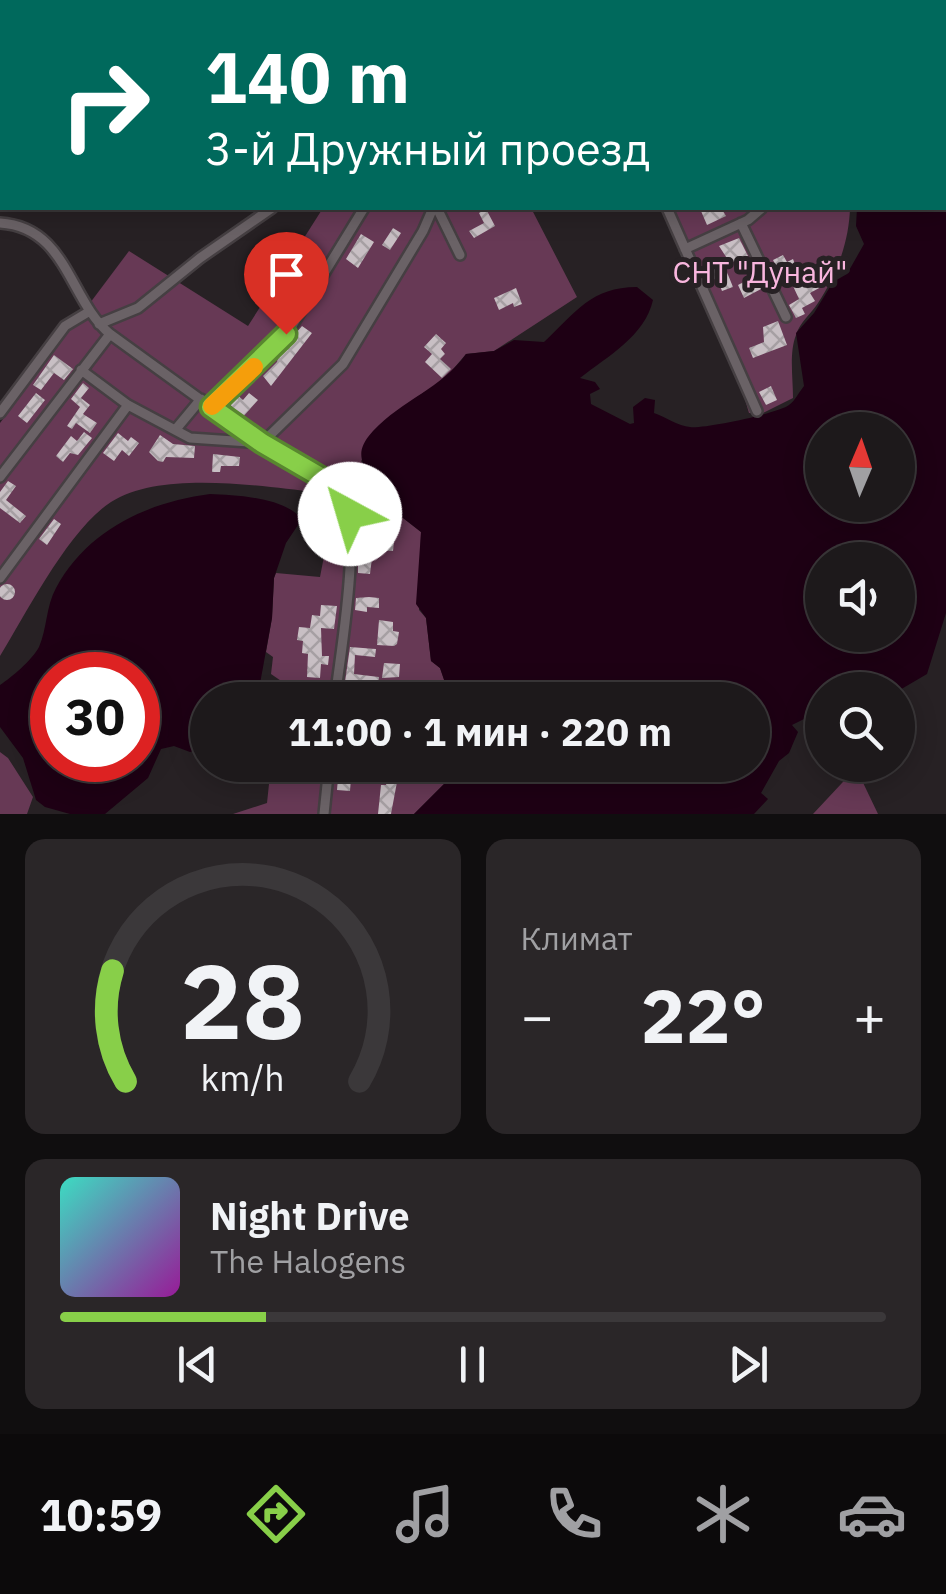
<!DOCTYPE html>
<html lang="ru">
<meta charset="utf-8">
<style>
:root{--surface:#1d191b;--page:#2a2628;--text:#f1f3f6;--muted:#a0a0a3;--line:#3b383a;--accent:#88cf49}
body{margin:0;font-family:"IBM Plex Sans",sans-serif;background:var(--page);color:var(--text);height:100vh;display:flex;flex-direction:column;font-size:38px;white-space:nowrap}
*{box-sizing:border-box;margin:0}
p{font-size:32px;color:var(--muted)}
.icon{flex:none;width:55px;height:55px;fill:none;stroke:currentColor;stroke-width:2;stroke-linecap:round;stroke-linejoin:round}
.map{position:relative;height:814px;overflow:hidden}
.details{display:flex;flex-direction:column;gap:25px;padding:25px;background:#100e0f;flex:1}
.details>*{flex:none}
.banner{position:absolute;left:0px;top:0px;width:948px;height:210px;box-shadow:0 5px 25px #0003,0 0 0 2px var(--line);background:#00695c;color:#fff;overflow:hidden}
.needle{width:65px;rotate:2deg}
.tools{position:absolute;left:805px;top:412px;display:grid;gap:20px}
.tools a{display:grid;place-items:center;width:110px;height:110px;border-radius:50%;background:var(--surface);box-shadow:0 5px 25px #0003,0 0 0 2px var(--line);font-size:50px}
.speed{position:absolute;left:30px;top:652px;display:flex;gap:20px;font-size:50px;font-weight:700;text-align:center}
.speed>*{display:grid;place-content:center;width:130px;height:130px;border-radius:50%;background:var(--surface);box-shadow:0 5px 25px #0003,0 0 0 2px var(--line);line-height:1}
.speed .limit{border:15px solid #d22;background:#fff;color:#111}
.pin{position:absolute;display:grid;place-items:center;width:85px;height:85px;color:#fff;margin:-102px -42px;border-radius:50% 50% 50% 0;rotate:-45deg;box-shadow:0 0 10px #0007}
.pin .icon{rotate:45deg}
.me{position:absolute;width:110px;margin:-55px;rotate:321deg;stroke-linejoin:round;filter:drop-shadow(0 0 8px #0008)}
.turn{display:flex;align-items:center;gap:35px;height:210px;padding:0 40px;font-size:45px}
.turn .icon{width:130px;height:130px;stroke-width:2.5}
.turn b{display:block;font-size:70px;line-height:85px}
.big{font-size:75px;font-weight:700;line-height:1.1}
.details .widget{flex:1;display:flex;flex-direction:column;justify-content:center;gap:15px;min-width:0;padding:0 35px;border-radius:20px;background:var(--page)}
.details .dial{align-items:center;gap:0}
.dial svg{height:260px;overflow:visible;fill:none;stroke:var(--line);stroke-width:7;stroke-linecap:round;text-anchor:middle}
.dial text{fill:var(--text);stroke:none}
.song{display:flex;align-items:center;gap:30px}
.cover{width:120px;height:120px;border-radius:15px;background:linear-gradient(135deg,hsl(170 70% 55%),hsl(300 70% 35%))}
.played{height:10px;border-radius:5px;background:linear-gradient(90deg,var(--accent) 25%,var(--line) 25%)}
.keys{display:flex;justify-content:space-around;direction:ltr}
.heat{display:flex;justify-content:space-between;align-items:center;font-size:55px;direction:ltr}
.details .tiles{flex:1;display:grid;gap:25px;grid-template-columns:1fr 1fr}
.widget:last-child{grid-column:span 2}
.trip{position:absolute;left:190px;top:682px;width:580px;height:100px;border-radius:50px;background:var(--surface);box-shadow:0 5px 25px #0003,0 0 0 2px var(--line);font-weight:700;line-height:100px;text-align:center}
.tabs{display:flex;height:160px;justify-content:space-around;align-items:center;background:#0c0a0b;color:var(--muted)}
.tabs .icon{width:70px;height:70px}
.tabs .current{color:var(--accent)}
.tabs b{font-size:45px;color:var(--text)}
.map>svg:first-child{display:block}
</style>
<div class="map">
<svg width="946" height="814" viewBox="0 0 946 814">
<defs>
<pattern id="building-cross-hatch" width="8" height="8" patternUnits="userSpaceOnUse" patternTransform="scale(2.5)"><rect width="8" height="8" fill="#c8bfc4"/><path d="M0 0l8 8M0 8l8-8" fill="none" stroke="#a69fa3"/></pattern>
</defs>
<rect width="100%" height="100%" fill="#272124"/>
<!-- garden -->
<path fill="#673955" d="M565,0H942L938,2Z
M323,208H531L577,297L494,351L466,354L443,381L417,397L361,461L365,467L363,473L355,478L358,491L380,500L421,532L419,610L426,618L431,661L440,668L451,700H286L287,685L271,674L273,657L266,652L272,618L274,578L276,573L320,577L332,515L315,492C259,486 161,470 111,502C69,529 27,612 0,656V423L129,251L248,326Z
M660,208H850C849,242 837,274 818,303C811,314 800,322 796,335C789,353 793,378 793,398L763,413H749L741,386Z
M0,752L8,758L33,797L27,814H0Z
M271,765H463L414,814H233L267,803Z
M856,768L878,814H813Z"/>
<!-- water -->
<path fill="#1e0014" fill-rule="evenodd" d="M946,8V613L927,674L898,691L822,690V705L816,702L806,712L810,716L792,725L798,732L789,753L779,761L761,793L768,799L754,814H414L463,765H752V700H451L440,668L431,661L426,618L416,604L421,532L380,500L352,488L350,482C354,479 360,478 363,473C369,464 350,456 373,431C402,400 442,388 466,354L494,351L514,340L544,342C576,312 591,287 637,287L653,300C645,336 608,356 580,378L595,382L600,389L590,394L591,404L630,424L634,423L633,407L645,398L655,400L654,413C666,417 678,426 690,427C704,429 779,413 789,405C795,401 799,392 804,386L796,333L814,313L833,282L847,274L864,244L856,226L857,208H945ZM822,430H898V505H822ZM822,560H898V635H822Z
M210,494C235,495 278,497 298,515V525L286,543L274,578L272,618L257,700H208L207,748L190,752L174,746L161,749L148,778L105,814H70L45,807L36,800L23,758L0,727V685C12,677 32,660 39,647C47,629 46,606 56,588C87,530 148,502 210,494ZM52,675H138V760H52Z"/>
<!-- building -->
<path fill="url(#building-cross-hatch)" d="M708,208H721L726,216L707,225L701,211Z
M486,209L495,226L474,238L469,231L484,223L479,213Z
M393,228L401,233L390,250L382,245Z
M361,234L374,242L358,268L346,259Z
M739,238L748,256L730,263L719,246Z
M783,255L787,262L793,259L802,283L816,276L821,287L810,293L815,301L802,308L805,314L796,318L789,305L799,299L787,273L778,278L773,268L776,266L773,260Z
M724,265L733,287L722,291L717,278L709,282L703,269L710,266L712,270Z
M757,275L763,288L744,298L738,285Z
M516,288L522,304L514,307L513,303L499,310L494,298Z
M778,321L787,345L753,358L749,348L764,342L763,327Z
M302,326L312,333L271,386L263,376L277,362L280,352Z
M436,334L446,343L441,349L445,354L440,359L451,369L442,378L425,362L432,354L424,347Z
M54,355L73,369L64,380L54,373L41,390L33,385Z
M83,383L89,388L81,398L90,405L83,414L97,423L90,433L76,423L72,429L67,426L80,407L71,399Z
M771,386L777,400L766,405L759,392Z
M36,393L45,400L27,423L18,416Z
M249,393L258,400L242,418L228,402L236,394L243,400Z
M84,432L92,438L78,455L70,453L63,462L56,456L71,436L77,441Z
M118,433L128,441L131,437L139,443L129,456L122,450L114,461L103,453Z
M160,435L173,444L195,446L194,458L166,457L163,462L158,461L149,452Z
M213,454L240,457L239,466H221L220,472H212Z
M8,481L16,486L6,500L26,516L20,523L0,508V492Z
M356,499L370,500L369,515L356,514Z
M54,519L61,524L47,545L39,539Z
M372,525L383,526L382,532L395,533L393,551L373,550L370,574L358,573V557H363L364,544H358V529L371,530Z
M-1 592a8 8 0 1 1 16 0a8 8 0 1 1-16 0Z
M369,597L379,598V608L367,607V612L355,610L356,598Z
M321,605L337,606L334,629L321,628L322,656H329L328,665L321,664L320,678L307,677L308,654L302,653L303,641L297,640L299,627L310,628L312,615L320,616Z
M379,620L393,622V631L399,632L397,644L394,646L377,645Z
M350,647L376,649L375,657L355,655L354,674L379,677L378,685L345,682Z
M384,663L400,664L399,677L382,678Z
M339,765H352L350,791L337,790Z
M389,765H404L403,783L397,782L391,814H378L381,785H386Z"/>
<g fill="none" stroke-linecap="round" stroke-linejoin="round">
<!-- lane casing -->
<g stroke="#453f42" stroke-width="10">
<path id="lane" d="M68,2L70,0
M167,2L170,0
M0,97L2,94
M0,140H2"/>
</g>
<!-- street casing -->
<g stroke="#453f42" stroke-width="14">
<path id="street" d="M570,0L571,2
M654,0L655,2
M728,0L729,2
M739,2L741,0
M839,2L841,0
M925,2L927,0
M437,208L460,255
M667,208L757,411
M0,223C67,227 69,300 110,334L234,424L340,490C364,527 340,653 335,700
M741,223L786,317
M685,249L748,220L762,208
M99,324L138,308L200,258L272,208
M81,370L128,405L190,438L262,443L343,364L423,231L433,208
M211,407L287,334L364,208
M0,413L65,326L90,311
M176,429L201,399
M0,477L110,334
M0,578L128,405
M324,814L329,765"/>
</g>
<!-- path -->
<path stroke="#797477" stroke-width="2.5" stroke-dasharray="10 5" stroke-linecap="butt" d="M479,2L480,0"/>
<!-- lane -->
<use href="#lane" stroke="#6a6266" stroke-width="5"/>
<!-- street -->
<use href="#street" stroke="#6a6266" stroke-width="9"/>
</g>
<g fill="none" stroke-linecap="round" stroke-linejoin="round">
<!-- route casing -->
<g stroke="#58872f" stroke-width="25">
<path id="route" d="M286,334L211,407L262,443L336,486L344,497L350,514"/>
</g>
<!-- route -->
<use href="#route" stroke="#88cf49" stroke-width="18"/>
<!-- slow -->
<path stroke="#f59e0b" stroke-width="18" d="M212,406L254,367"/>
</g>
<g text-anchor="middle" stroke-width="10" stroke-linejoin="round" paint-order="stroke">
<!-- park labels -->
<g font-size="30" fill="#f9b6de" stroke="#272124">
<text x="760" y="283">СНТ "Дунай"</text>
</g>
</g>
</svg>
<div class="tools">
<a><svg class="needle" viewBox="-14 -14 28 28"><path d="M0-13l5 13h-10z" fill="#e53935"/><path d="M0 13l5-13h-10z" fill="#a0a0a3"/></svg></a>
<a><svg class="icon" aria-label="sound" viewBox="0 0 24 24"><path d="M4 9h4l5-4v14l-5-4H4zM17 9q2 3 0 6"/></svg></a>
<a><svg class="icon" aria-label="search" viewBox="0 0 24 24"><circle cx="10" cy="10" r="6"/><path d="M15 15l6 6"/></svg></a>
</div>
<div class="speed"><div class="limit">30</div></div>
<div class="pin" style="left:286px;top:334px;background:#d93025"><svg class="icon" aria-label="arrive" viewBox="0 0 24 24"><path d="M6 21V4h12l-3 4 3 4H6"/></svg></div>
<svg class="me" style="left:350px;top:514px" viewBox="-20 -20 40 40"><circle r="19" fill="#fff"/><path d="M0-13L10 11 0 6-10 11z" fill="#88cf49"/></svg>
<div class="trip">11:00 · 1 мин · 220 m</div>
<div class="banner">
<div class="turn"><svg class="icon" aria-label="right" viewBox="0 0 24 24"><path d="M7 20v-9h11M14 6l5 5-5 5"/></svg><div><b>140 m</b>3-й Дружный проезд</div></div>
</div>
</div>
<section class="details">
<div class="tiles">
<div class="widget dial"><svg viewBox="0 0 100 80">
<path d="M14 69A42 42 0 1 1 86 69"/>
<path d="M14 69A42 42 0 0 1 10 35" stroke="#88cf49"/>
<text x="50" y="56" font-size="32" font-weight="700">28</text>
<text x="50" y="72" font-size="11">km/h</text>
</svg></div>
<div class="widget"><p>Климат</p>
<div class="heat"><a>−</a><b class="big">22°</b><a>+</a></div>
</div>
<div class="widget">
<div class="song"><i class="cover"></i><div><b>Night Drive</b><p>The Halogens</p></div></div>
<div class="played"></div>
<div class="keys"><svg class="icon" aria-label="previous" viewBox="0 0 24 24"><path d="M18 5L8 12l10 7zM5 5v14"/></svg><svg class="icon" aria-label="pause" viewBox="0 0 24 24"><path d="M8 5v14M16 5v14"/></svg><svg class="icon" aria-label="next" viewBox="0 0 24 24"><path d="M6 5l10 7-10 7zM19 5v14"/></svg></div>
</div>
</div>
</section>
<nav class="tabs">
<b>10:59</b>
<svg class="icon current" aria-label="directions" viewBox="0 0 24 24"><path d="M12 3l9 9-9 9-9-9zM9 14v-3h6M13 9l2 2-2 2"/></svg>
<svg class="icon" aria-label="music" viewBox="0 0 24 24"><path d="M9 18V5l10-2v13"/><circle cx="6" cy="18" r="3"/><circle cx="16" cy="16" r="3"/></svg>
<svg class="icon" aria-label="phone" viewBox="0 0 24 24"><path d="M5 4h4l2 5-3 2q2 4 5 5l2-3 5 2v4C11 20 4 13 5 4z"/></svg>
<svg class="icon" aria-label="climate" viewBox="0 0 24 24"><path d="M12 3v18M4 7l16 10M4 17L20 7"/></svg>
<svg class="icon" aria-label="car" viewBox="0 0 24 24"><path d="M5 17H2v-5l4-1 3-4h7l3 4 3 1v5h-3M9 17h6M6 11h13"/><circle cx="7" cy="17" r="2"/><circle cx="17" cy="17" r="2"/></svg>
</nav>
